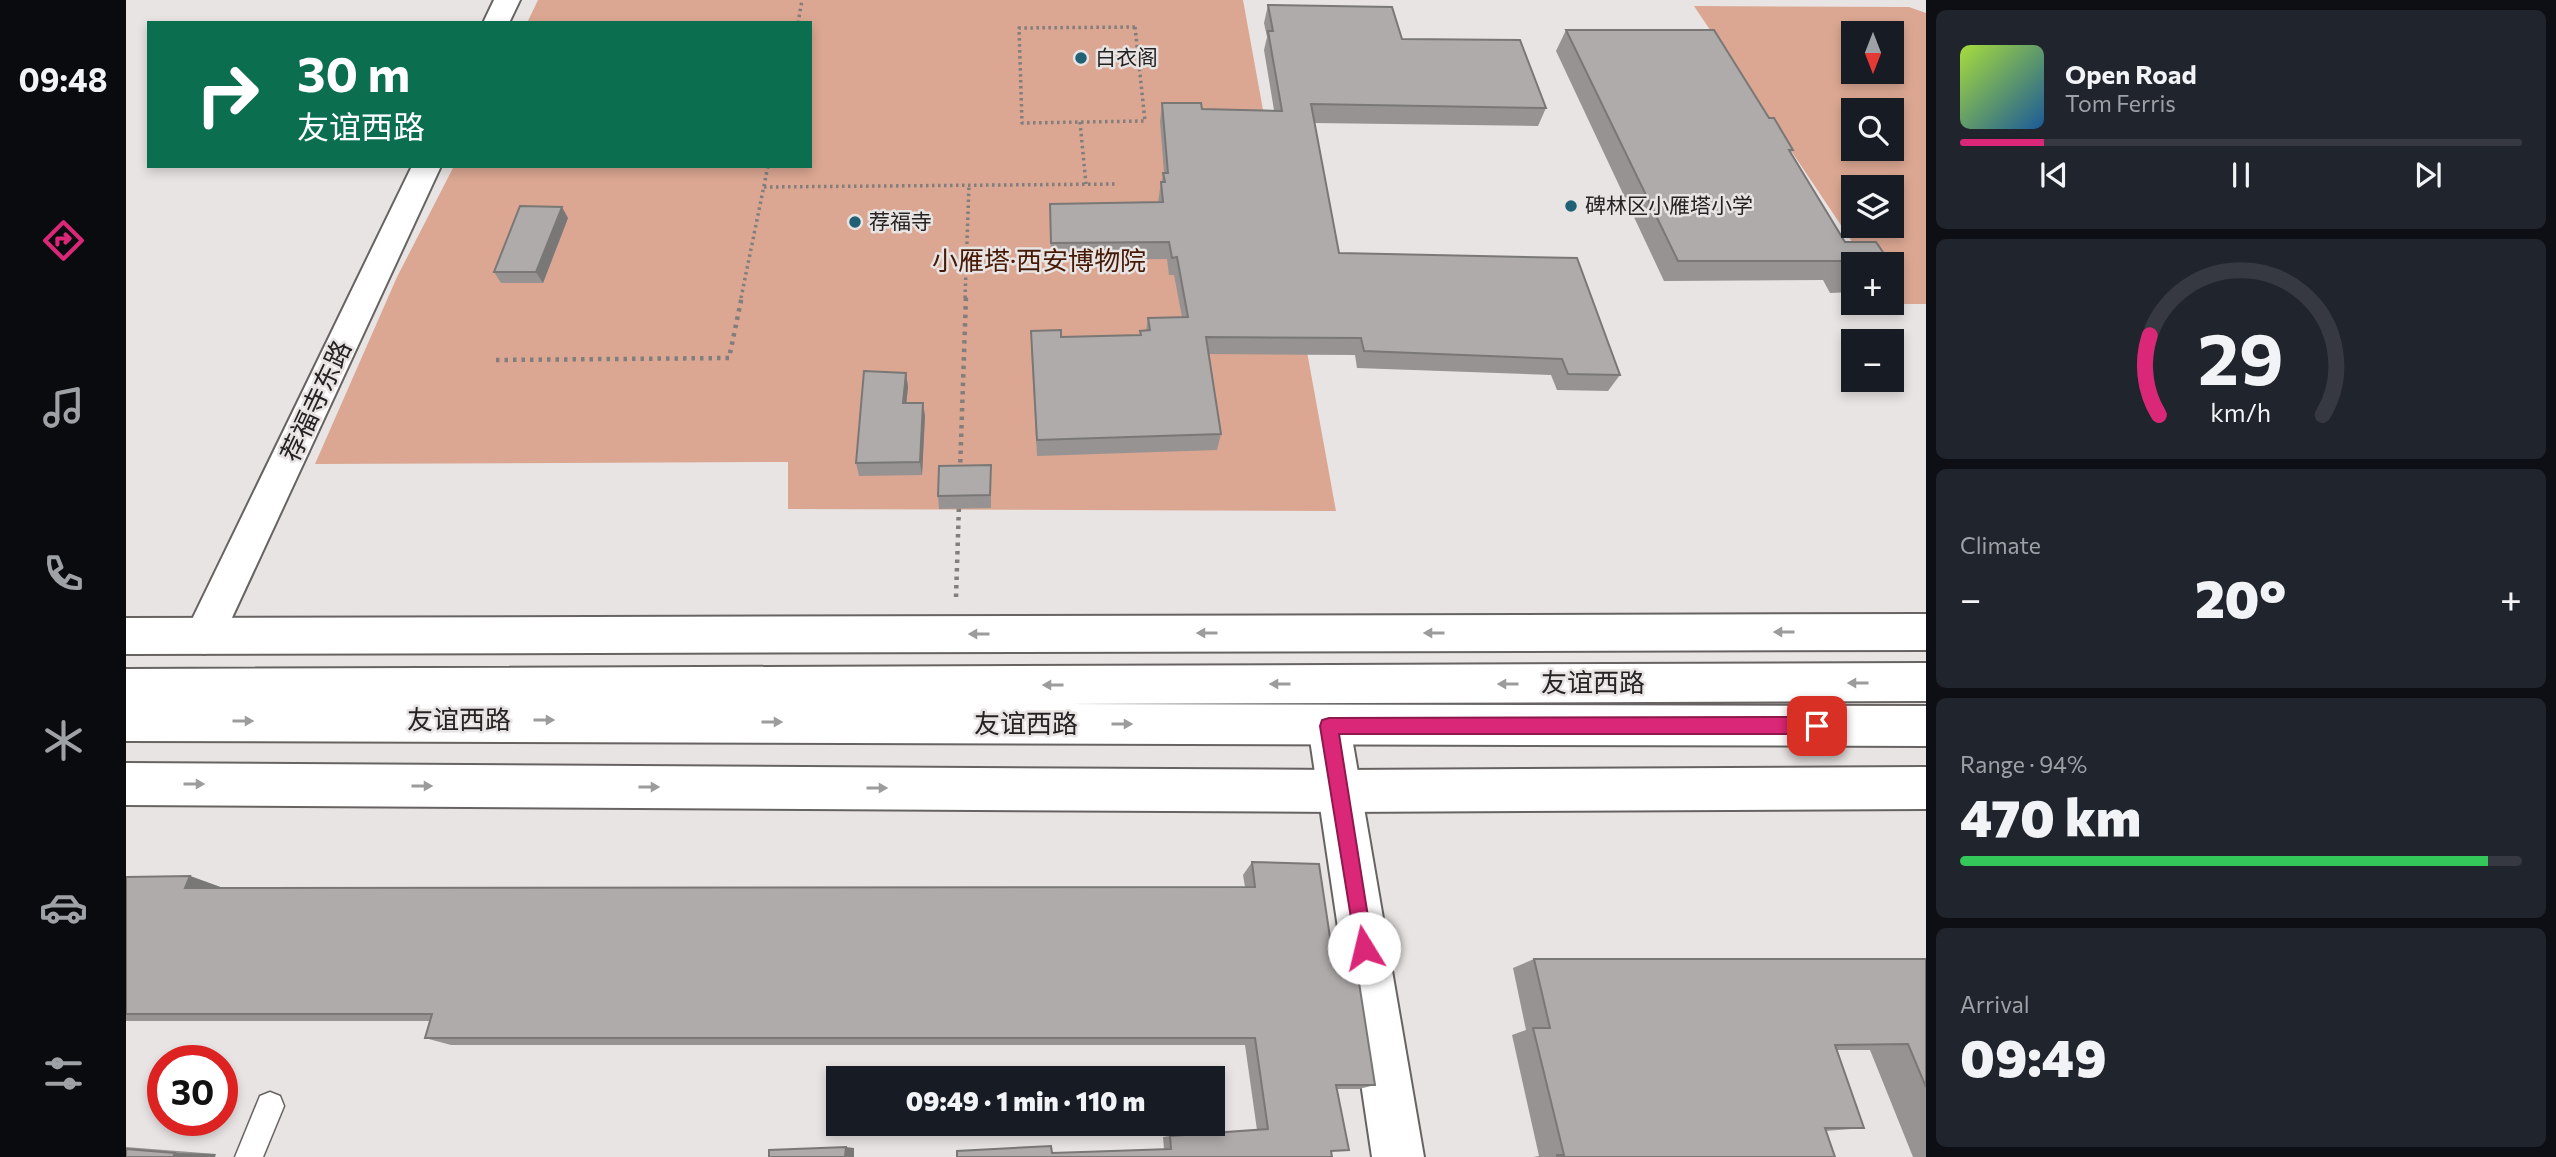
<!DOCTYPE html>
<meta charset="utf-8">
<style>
:root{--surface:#171b24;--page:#20242c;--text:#f1f3f6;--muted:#9ea1a6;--line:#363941;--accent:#db2777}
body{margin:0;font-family:Commissioner,"Noto Sans SC",sans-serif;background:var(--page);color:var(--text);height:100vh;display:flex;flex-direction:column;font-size:26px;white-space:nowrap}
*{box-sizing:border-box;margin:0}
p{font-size:23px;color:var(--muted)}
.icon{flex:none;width:38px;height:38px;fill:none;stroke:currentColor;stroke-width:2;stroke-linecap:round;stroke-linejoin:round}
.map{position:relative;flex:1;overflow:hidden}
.drawer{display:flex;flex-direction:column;gap:10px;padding:10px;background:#0d0f14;width:630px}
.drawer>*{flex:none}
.guide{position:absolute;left:21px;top:21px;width:665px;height:147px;border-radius:0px;box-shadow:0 4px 10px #0003;background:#0b6e4f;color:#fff;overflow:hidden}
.needle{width:46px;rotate:180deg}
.controls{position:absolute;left:1715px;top:21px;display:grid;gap:14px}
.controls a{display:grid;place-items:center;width:63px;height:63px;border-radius:0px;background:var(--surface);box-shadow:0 4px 10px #0003;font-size:35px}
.speed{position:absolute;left:21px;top:1045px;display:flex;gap:14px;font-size:35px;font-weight:700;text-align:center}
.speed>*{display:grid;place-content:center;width:91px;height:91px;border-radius:50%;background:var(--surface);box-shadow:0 4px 10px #0003;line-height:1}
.speed .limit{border:10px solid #d22;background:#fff;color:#111}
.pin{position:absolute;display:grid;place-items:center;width:60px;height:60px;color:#fff;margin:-30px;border-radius:14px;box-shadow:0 4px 10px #0006}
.me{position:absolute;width:77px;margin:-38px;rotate:351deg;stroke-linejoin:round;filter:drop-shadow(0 0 5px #0008)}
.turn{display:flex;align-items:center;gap:24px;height:147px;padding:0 35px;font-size:32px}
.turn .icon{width:91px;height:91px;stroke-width:2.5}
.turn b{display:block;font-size:49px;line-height:60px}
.big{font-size:52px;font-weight:800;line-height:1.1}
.drawer .tile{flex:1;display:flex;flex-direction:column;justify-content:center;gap:10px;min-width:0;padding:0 24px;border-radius:10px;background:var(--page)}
.drawer .dial{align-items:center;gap:0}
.dial svg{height:182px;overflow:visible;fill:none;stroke:var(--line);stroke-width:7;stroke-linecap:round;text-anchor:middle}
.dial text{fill:var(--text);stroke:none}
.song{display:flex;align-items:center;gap:21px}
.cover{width:84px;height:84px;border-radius:10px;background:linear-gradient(135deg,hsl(80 70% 55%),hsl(210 70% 35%))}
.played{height:7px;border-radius:4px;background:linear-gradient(90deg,var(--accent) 15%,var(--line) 15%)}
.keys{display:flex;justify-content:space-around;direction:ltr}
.heat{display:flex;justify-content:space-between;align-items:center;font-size:38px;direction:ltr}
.charge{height:10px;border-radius:5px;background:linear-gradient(90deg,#34c759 94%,var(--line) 0)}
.trip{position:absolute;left:700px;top:1066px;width:399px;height:70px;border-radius:0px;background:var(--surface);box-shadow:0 4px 10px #0003;font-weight:800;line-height:70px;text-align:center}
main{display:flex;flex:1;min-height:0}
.tabs{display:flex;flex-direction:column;width:126px;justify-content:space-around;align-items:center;background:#090b0e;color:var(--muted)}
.tabs .icon{width:49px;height:49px}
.tabs .selected{color:var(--accent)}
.tabs b{font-size:32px;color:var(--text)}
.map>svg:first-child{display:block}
</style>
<main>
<nav class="tabs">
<b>09:48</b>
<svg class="icon selected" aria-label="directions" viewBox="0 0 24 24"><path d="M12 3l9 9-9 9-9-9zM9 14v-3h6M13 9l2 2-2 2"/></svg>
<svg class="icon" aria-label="music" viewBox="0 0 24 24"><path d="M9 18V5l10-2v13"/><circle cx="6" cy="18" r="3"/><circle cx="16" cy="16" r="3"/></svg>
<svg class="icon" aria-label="phone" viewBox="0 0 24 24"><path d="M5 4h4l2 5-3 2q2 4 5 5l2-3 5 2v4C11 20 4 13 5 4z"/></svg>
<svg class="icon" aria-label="climate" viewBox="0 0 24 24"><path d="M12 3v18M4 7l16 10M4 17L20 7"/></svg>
<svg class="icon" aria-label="car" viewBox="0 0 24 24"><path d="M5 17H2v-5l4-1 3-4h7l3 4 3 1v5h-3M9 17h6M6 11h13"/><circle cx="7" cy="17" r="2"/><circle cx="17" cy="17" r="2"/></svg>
<svg class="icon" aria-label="filters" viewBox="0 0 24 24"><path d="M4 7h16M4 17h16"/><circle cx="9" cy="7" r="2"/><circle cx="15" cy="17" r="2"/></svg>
</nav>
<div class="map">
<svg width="1800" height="1157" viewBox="0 0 1800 1157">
<rect width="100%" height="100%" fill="#e8e4e3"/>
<!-- green -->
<path fill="#dba792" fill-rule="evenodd" d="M412,0H1117L1210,511L662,509V462L189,464L271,277L328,166H684V23H401Z
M1568,6L1783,7L1800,13V304H1768L1766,264H1741ZM1727,33H1766V72H1727ZM1727,110H1766V149H1727ZM1727,187H1766V226H1727Z"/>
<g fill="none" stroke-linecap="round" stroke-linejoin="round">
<!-- service casing -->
<g stroke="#666362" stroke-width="3">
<path id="service" d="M144,1092L154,1096L158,1106L137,1157H109L134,1096Z"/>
</g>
<!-- minor casing -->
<g stroke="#666362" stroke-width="4">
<path id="minor" d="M368,0H394L383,23H357Z
M286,166H315L92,648L78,654L64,648L58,636Z
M1203,706L1218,712L1224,726L1298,1157H1246L1182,726L1188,712Z"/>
</g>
<!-- tertiary casing -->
<g stroke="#666362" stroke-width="4">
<path id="tertiary" d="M1800,614V650L0,654V618Z
M0,763L1212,770L1800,767V809L1212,812L0,805Z"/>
</g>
<!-- secondary casing -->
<g stroke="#666362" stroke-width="4">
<path id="secondary" d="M1800,663V701L938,704L1800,706V746L0,741V669Z"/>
</g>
<!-- path-far1 -->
<path stroke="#817e7d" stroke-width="3.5" stroke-dasharray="2.5 3.5" stroke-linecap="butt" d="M672,23L676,0
M1009,27L1019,121L896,123L893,28Z
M954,122L960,184
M638,187L992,184
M615,298L642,166
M839,298L843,185"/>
<!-- path -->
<path stroke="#817e7d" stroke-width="4.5" stroke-dasharray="3.5 5" stroke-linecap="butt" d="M370,360L603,358L616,296
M834,471L840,296
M830,597L833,505"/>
<!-- service -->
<use href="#service" fill="#fff" fill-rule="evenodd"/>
<!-- minor -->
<use href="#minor" fill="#fff" fill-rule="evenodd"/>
<!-- tertiary -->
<use href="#tertiary" fill="#fff" fill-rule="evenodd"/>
<!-- secondary -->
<use href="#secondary" fill="#fff" fill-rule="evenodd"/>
</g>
<!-- wall -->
<path fill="#969392" d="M1142,5L1276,39L1420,108L1412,126L1188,123L1213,253L1494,375L1482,391L1431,390L1425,375L1231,368L1229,355L1082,354L1095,434L1091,450L911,456L905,348V331L935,337L1014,335V331H1020L1022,318L1056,317L1048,275H1043L1041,259L925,260L924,204L1032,202L1035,182H1036L1037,173H1038L1034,121L1036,103L1076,109L1148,110L1138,50L1141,37L1138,23Z
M1440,30L1643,118L1667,150L1665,152L1727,264V292L1704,293L1697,280L1538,281L1430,51Z
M442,218L417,283H375L368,272Z
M780,373L782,387L780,403L799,416L796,475L733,476L730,463Z
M865,465V508L813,509L812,496Z
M1126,862L1205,944L1249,1085L1233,1089H1211L1223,1150L926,1153L1038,1149L1037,1137L1044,1136L1131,1130L1119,1045H325L299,1038L304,1021H0V877L64,876L97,888L1119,887L1117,875Z
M1408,959H1800V1157H1787L1744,1050H1711L1738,1128L1699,1131L1709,1157H1407L1413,1156L1386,1035L1400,1030L1387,968Z
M0,1147L90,1154L0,1157Z"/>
<!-- shaded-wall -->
<path fill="#7a7877" d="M436,207L442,218L417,283L410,272Z
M780,373L782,387L779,416L777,403Z
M797,403L799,416L796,475L794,462Z
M64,876L97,888H59Z
M720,1147L728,1148V1157H719Z
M49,1153L90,1154L89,1157H47Z"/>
<!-- building -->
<path fill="#aeabaa" stroke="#7a7877" stroke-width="2" d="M1142,5L1266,7L1276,39L1394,40L1420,108L1185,104L1213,253L1451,258L1494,375L1442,374L1436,359L1238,351L1235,338L1080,337L1095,434L911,440L905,331L935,330V337L1015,335L1014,331L1024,330L1022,318L1062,317L1051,257L1046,258L1043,242L925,243L924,204L1037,202L1035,182H1039L1037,173H1042L1036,103H1075L1076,109L1156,111L1142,31H1147Z
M1440,30H1588L1643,118H1648L1667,150H1663L1719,242H1750L1765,264H1727V273H1722L1715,261H1552Z
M394,206L436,207L410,272H368Z
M1766,265L1771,273H1766Z
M738,371L780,373L777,403H797L794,462L730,463Z
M865,465L864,495L812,496L813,466Z
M1126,862L1193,864L1205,944H1227L1249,1085H1210L1223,1150L1205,1151L1206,1157H831V1151L925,1146L926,1153L1045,1149L1044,1136L1142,1129L1129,1038H299L306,1014H0V877L64,876L59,888L1129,887Z
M1408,959H1800V1087L1782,1044L1709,1045L1738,1128H1699L1709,1157H1431V1155H1438L1407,1028H1424Z
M720,1147L719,1157H643V1150Z
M0,1149L49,1153L47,1157H0Z"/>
<!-- one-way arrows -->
<defs><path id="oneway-solid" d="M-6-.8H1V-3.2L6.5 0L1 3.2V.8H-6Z" transform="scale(1.75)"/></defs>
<g fill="#9c9c9c">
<use href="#oneway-solid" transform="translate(1658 632) rotate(180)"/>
<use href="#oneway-solid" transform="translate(1081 633) rotate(180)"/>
<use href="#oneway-solid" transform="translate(1308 633) rotate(180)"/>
<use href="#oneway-solid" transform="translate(853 634) rotate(180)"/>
<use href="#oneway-solid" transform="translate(1732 683) rotate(180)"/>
<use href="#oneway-solid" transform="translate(1154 684) rotate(180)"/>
<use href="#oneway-solid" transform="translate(1382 684) rotate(180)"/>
<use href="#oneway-solid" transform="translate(927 685) rotate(180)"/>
<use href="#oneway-solid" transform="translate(418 720)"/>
<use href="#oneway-solid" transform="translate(117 721)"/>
<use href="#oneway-solid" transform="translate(646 722)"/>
<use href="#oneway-solid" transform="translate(996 724)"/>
<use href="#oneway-solid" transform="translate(68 784)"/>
<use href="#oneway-solid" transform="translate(296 786)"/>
<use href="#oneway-solid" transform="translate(523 787)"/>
<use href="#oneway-solid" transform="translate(751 788)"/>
</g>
<!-- route -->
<path fill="#db2777" stroke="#8e194d" stroke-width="2" d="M1691,717L1698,720L1700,726L1698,731L1691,734H1213L1247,948L1244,955L1238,958L1231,955L1194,726L1196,720L1203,718Z"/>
<!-- markers -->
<g fill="#206176" stroke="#e8e4e3" stroke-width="2.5">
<circle cx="955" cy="58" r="7"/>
<circle cx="1445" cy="206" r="7"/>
<circle cx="729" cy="222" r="7"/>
</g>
<g text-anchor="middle" stroke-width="5" stroke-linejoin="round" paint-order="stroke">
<!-- far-poi labels -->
<g font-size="21" fill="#242222" stroke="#e8e4e3" text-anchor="start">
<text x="969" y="65">白衣阁</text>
<text x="1459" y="213">碑林区小雁塔小学</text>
<text x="743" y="229">荐福寺</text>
</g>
<!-- park labels -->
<g font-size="26" fill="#461a06" stroke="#e8e4e3">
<text x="913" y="270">小雁塔·西安博物院</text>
</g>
<!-- street labels -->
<g font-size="26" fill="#242222" stroke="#e8e4e3">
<text transform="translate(190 401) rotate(-65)" y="9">荐福寺东路</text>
<text x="1467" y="692">友谊西路</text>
<text x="333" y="729">友谊西路</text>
<text x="900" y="733">友谊西路</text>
</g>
</g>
</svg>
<div class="controls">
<a><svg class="needle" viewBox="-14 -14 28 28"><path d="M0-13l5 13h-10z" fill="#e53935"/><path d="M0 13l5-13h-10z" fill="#9ea1a6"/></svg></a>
<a><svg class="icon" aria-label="search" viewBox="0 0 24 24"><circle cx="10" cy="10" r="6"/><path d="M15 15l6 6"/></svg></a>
<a><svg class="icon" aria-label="layers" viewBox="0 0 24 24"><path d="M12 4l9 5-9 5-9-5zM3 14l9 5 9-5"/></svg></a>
<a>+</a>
<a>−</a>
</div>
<div class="speed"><div class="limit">30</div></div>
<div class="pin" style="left:1691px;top:726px;background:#d93025"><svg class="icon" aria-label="arrive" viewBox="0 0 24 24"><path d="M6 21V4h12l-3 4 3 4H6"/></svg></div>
<svg class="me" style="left:1238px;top:948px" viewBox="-20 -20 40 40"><circle r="19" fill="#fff"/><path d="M0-13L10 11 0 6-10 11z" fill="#db2777"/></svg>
<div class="trip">09:49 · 1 min · 110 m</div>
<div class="guide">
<div class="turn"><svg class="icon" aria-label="right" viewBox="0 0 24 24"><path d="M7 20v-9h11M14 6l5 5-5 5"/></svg><div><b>30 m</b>友谊西路</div></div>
</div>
</div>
<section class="drawer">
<div class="tile">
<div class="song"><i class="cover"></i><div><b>Open Road</b><p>Tom Ferris</p></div></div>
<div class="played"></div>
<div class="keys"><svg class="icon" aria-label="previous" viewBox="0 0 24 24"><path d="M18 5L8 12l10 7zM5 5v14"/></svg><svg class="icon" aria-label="pause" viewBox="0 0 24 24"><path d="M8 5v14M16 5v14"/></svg><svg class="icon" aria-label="next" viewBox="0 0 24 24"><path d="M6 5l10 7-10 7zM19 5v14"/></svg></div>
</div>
<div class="tile dial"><svg viewBox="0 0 100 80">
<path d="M14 69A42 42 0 1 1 86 69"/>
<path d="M14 69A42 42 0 0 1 10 34" stroke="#db2777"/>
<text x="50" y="56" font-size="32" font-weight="700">29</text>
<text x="50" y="72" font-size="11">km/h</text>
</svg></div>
<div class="tile"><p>Climate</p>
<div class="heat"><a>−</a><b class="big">20°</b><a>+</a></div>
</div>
<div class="tile"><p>Range · 94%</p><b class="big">470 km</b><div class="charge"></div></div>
<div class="tile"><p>Arrival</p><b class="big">09:49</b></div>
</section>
</main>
